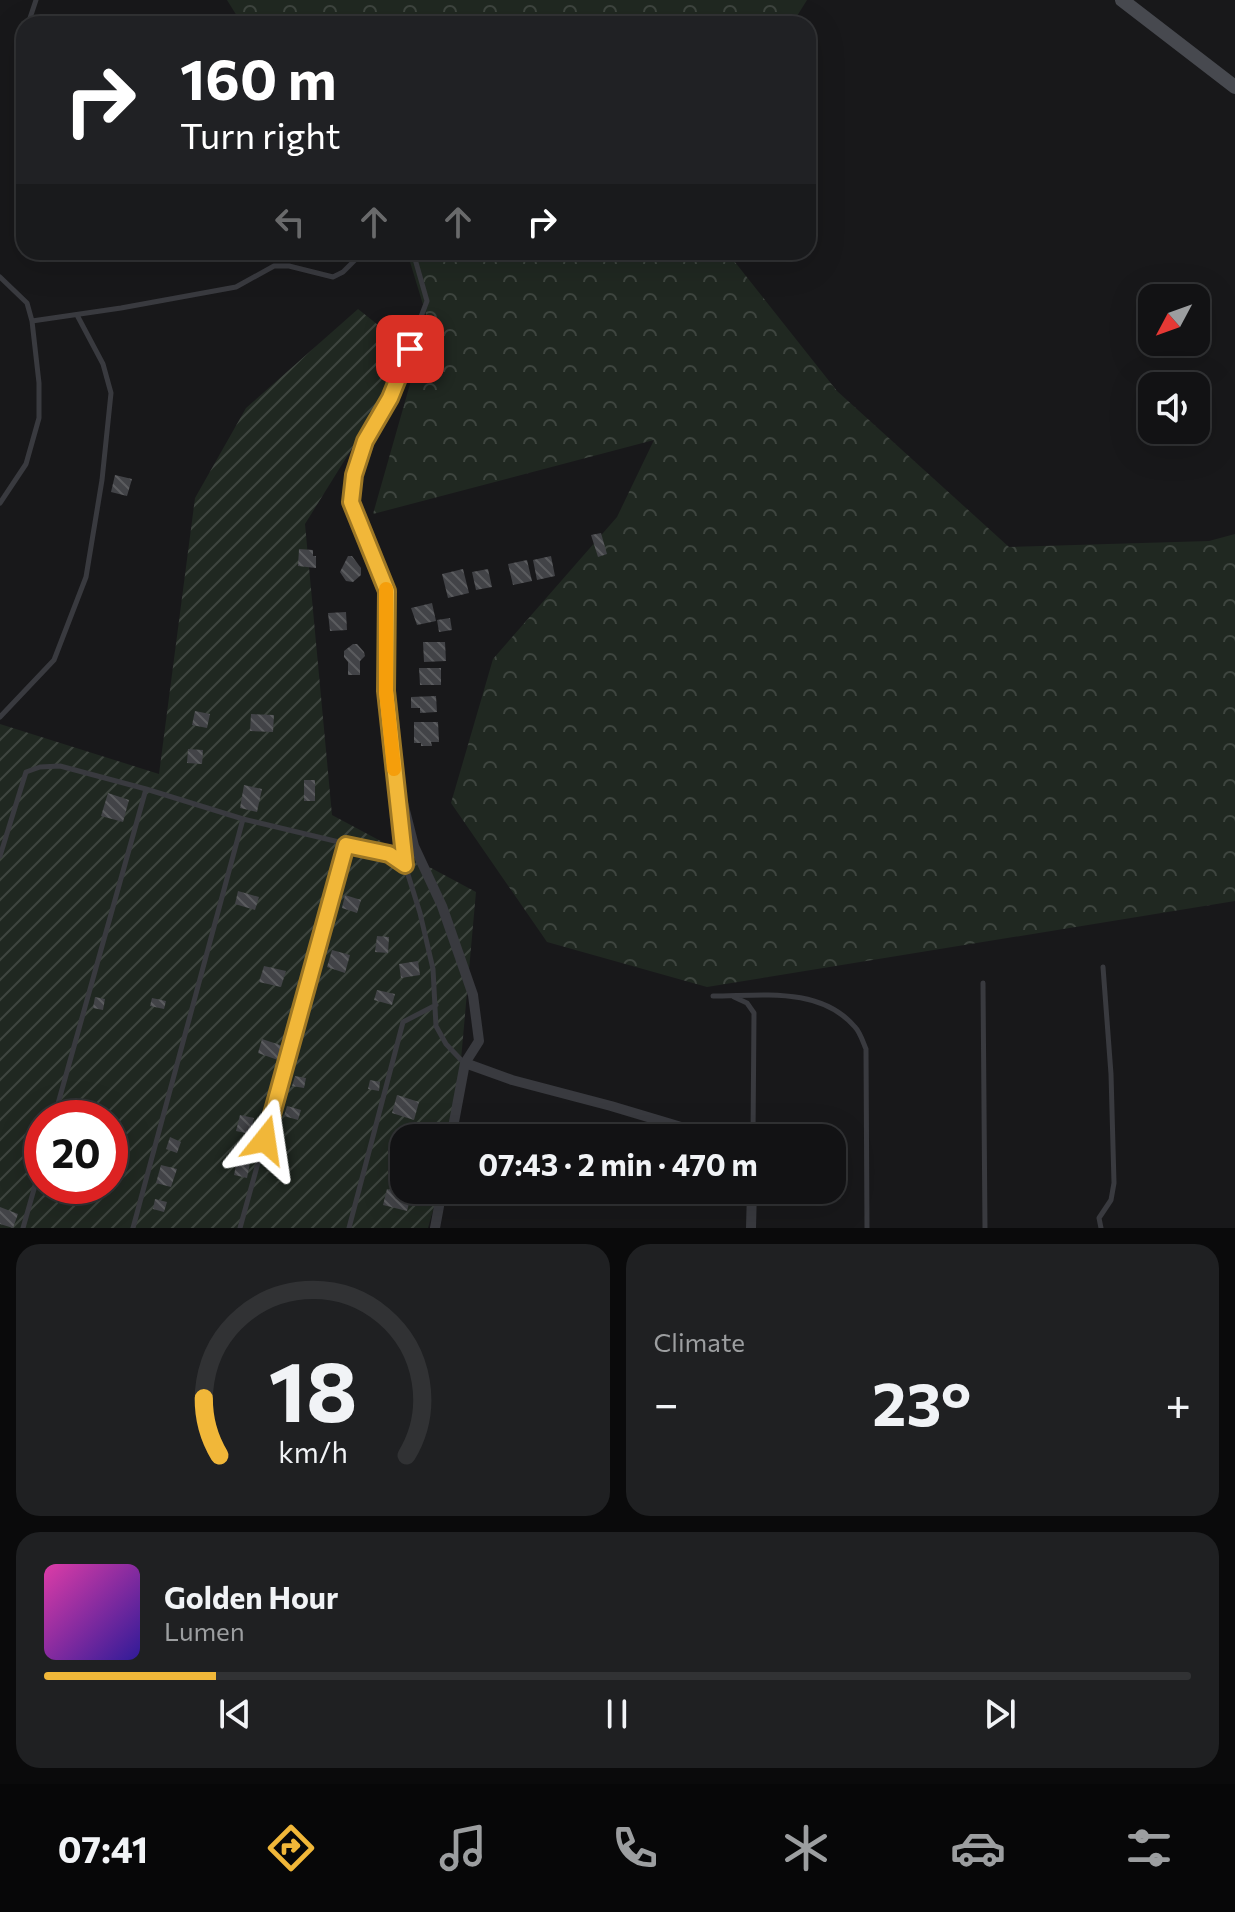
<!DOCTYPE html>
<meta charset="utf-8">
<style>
:root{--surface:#121214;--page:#1f2022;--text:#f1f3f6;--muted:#9c9ea0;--line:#313234;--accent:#f1b739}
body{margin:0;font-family:Commissioner,sans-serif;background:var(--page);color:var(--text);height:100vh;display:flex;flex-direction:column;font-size:30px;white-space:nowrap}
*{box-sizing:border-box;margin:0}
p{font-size:26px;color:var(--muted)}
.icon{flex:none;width:44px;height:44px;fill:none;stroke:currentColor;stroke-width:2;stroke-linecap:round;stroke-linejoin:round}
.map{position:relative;height:1228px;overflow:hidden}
.side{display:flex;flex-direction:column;gap:16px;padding:16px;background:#0a0a0b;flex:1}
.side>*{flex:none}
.hud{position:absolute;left:16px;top:16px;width:800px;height:244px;border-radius:24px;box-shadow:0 8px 32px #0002,0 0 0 2px var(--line);background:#202124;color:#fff;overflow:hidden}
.needle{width:52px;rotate:229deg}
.buttons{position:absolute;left:1138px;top:284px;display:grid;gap:16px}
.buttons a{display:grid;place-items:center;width:72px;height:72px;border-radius:16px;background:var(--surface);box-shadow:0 8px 32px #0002,0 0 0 2px var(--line);font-size:40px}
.speed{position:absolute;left:24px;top:1100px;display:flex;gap:16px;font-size:40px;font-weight:700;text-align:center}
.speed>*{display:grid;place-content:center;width:104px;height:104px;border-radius:50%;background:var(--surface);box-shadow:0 8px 32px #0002,0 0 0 2px var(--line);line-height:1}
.speed .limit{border:12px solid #d22;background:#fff;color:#111}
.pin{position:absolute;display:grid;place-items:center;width:68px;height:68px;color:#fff;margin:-34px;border-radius:16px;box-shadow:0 4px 12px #0006}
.me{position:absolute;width:88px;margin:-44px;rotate:15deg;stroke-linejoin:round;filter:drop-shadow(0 0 6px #0008)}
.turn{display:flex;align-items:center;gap:28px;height:168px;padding:0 32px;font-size:36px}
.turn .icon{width:104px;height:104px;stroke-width:2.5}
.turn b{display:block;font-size:56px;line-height:68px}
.lanes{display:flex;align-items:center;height:76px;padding:0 32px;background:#0003;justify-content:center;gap:40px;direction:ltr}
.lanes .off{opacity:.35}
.big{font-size:60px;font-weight:700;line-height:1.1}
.side .tile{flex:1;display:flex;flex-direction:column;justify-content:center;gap:12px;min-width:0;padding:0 28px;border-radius:24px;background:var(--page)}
.side .dial{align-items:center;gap:0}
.dial svg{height:208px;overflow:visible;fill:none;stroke:var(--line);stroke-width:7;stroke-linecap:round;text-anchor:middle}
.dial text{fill:var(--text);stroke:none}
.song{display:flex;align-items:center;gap:24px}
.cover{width:96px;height:96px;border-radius:12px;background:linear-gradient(135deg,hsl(320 70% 55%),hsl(250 70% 35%))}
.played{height:8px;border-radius:4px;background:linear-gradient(90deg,var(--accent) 15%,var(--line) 15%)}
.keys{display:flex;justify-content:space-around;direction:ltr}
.heat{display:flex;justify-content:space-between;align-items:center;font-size:44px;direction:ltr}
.side .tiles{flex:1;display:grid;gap:16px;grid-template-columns:1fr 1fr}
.tile:last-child{grid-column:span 2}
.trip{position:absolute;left:390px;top:1124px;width:456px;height:80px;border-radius:24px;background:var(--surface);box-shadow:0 8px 32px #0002,0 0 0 2px var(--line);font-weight:700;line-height:80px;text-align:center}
.dock{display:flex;height:128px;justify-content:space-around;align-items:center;background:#070708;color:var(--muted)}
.dock .icon{width:56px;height:56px}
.dock .active{color:var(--accent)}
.dock b{font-size:36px;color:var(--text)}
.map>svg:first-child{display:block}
</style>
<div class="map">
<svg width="1235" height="1228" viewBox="0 0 1235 1228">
<defs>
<pattern id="forest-crowns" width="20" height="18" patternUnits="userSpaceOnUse" patternTransform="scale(2)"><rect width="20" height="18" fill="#202821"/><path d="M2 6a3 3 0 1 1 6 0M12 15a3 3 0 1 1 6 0" fill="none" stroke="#3e453f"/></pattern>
<pattern id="garden-furrows" width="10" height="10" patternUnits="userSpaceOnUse" patternTransform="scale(2)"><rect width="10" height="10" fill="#202821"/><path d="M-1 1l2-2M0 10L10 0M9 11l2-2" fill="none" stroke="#3e453f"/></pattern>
<pattern id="building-back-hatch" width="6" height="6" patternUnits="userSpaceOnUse" patternTransform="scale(2)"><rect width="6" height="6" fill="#424347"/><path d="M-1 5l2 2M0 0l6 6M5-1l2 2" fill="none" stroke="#5b5c5f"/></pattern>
</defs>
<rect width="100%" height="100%" fill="#18181a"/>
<!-- forest -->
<path fill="url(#forest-crowns)" d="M227,0H807L792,24H242Z
M407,252H727L837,391L1009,547L1209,541L1235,534V901L707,987L547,942L451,803L493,659L617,517L654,440L373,514L428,321Z"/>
<!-- garden -->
<path fill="url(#garden-furrows)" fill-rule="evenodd" d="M358,309L412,352L305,524L332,815L476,892L454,1138H404V1190H439L428,1228H0V724L159,774L195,498L246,408ZM42,1118H110V1186H42Z"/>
<!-- building -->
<path fill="url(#building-back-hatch)" d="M115,475L132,479L127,496L111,492Z
M601,533L607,554L598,557L591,535Z
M299,549L313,550V556H316V568L298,566Z
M348,556H352L361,568V575L353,582L346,581L340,572Z
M551,556L555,576L537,580L533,560Z
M527,560L532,581L513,585L508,564Z
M463,569L469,593L448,598L442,574Z
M488,569L492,587L476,590L472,572Z
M432,603L436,621L417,625L411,608Z
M346,612L347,630L330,631L328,613Z
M450,618L452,630L439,632L437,620Z
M423,642H445L446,661L424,662Z
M353,644H357L364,652L365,656L360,661V675H348V662L344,657V651Z
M419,668H441V685H420Z
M436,696L437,712L420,713V708H411V697Z
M195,711L210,714L207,728L192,725Z
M251,714L274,715L273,732L250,731Z
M414,722H438L439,742H431L432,746H421V743H414Z
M188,749L203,750L202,764L187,763Z
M304,780H315V801H304Z
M244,785L262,789L257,812L240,808Z
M108,793L129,800L123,822L101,816Z
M238,891L259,897L255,910L235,904Z
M345,895L361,900L357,913L342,908Z
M377,936L389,937L388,953L375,952Z
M332,950L350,955L345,973L327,967Z
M418,961L420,975L401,978L399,964Z
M264,966L286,971L281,987L259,982Z
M377,990L395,994L392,1005L374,1000Z
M95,997L105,999L103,1010L93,1008Z
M152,998L166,1001L164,1009L150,1006Z
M262,1039L283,1046L278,1060L258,1053Z
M295,1076L306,1078L304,1088L292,1086Z
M370,1080L380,1082L379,1091L368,1089Z
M397,1095L419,1102L414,1120L392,1113Z
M287,1106L301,1110L298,1120L284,1116Z
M240,1115L254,1118L250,1134L236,1131Z
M31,1133L42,1135L41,1148L28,1146Z
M170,1137L181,1142L177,1153L166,1149Z
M238,1155L251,1158L247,1178L234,1175Z
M161,1165L177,1169L171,1187L156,1183Z
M387,1189L411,1196L407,1211L383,1205Z
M155,1199L167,1202L164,1212L153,1209Z
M0,1207L18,1214L13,1228L0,1224Z"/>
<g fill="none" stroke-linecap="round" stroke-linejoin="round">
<!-- service -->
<path stroke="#393a3f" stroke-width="5" d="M28,24L36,0
M0,277L27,303L32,321L39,383V418L26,464L0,503
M32,321L121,308L236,287L274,266H289L333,277L343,272L363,252
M0,717L54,660L86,577L102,480L111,393L103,364L77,315
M397,782L392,763L386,691L387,591L351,502L354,475L365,441L390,398L427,301L413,252
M400,808L405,865
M0,856L26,772L40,767L60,766L146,789L243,819L389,854L405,865L420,913L433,969L436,1026L446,1044L464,1063
M983,983L985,1228
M713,996C760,996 820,986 855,1027C860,1032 863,1042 866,1049L867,1228
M734,997L747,1003L754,1013L753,1138
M54,1118L146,789
M23,1228L42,1161
M133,1228L243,819
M240,1228L346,845
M349,1228L403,1022L436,1005
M1101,1228L1099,1218L1111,1200L1114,1183L1111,1074L1103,967"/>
<!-- minor -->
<path stroke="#393a3f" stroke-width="10" d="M398,783L414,846L442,906L473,995L479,1041L465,1063L512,1080L611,1106L718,1138
M451,1138L465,1063
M435,1228L442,1190
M751,1228L752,1190"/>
<!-- secondary -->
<path stroke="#47494f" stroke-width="14" d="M1122,0L1235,87"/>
</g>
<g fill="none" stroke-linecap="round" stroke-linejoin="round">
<!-- route casing -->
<g stroke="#9d7725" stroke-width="20">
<path id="route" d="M265,1140L346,845L389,854L405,865L386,691L387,591L351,502L354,475L365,441L390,398L410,349"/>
</g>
<!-- route -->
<use href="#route" stroke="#f1b739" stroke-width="14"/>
<!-- slow -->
<path stroke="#f59e0b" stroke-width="14" d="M386,589V691L394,769"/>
</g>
</svg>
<div class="buttons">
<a><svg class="needle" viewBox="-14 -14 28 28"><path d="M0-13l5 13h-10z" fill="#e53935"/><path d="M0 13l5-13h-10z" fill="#9c9ea0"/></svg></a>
<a><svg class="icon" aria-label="sound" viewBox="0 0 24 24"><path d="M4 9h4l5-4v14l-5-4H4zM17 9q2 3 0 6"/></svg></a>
</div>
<div class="speed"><div class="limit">20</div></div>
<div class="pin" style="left:410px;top:349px;background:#d93025"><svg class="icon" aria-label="arrive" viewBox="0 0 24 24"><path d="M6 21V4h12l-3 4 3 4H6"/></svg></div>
<svg class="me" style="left:265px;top:1140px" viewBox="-20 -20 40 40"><path d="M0-17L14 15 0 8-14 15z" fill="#f1b739" stroke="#fff" stroke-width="4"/></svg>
<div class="trip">07:43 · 2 min · 470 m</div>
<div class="hud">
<div class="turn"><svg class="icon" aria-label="right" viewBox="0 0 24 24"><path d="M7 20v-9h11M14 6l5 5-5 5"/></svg><div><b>160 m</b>Turn right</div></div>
<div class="lanes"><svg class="icon off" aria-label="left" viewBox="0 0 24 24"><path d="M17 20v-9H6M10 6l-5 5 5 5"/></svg><svg class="icon off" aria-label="ahead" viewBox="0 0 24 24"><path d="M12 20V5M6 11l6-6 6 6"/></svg><svg class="icon off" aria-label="ahead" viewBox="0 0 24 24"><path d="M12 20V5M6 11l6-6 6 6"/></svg><svg class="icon" aria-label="right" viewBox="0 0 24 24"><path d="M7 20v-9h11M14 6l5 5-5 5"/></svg></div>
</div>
</div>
<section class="side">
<div class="tiles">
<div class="tile dial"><svg viewBox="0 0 100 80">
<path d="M14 69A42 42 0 1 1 86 69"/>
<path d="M14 69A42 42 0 0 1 8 47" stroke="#f1b739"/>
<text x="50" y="56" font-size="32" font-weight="700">18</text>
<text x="50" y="72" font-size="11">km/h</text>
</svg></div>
<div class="tile"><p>Climate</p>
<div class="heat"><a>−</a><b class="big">23°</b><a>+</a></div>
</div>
<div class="tile">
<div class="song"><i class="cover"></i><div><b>Golden Hour</b><p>Lumen</p></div></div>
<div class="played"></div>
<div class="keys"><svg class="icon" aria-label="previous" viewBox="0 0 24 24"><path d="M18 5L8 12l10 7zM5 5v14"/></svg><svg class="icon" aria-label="pause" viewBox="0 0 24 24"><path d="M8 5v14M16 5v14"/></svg><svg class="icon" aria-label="next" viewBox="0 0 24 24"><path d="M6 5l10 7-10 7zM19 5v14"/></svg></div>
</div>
</div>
</section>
<nav class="dock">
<b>07:41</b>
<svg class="icon active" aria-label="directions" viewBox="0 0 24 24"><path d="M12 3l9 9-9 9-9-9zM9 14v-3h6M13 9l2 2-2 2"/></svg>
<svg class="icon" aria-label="music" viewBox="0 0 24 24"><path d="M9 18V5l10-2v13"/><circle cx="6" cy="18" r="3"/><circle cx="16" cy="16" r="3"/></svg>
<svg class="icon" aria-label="phone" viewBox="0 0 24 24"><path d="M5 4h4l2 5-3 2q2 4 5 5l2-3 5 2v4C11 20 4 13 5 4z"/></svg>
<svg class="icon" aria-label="climate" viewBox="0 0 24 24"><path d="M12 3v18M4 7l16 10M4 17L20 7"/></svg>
<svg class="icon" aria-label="car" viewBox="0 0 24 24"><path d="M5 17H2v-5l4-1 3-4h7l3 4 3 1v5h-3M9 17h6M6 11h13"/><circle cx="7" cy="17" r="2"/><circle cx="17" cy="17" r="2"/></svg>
<svg class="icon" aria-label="filters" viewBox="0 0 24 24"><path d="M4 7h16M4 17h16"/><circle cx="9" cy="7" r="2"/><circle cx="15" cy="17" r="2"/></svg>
</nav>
